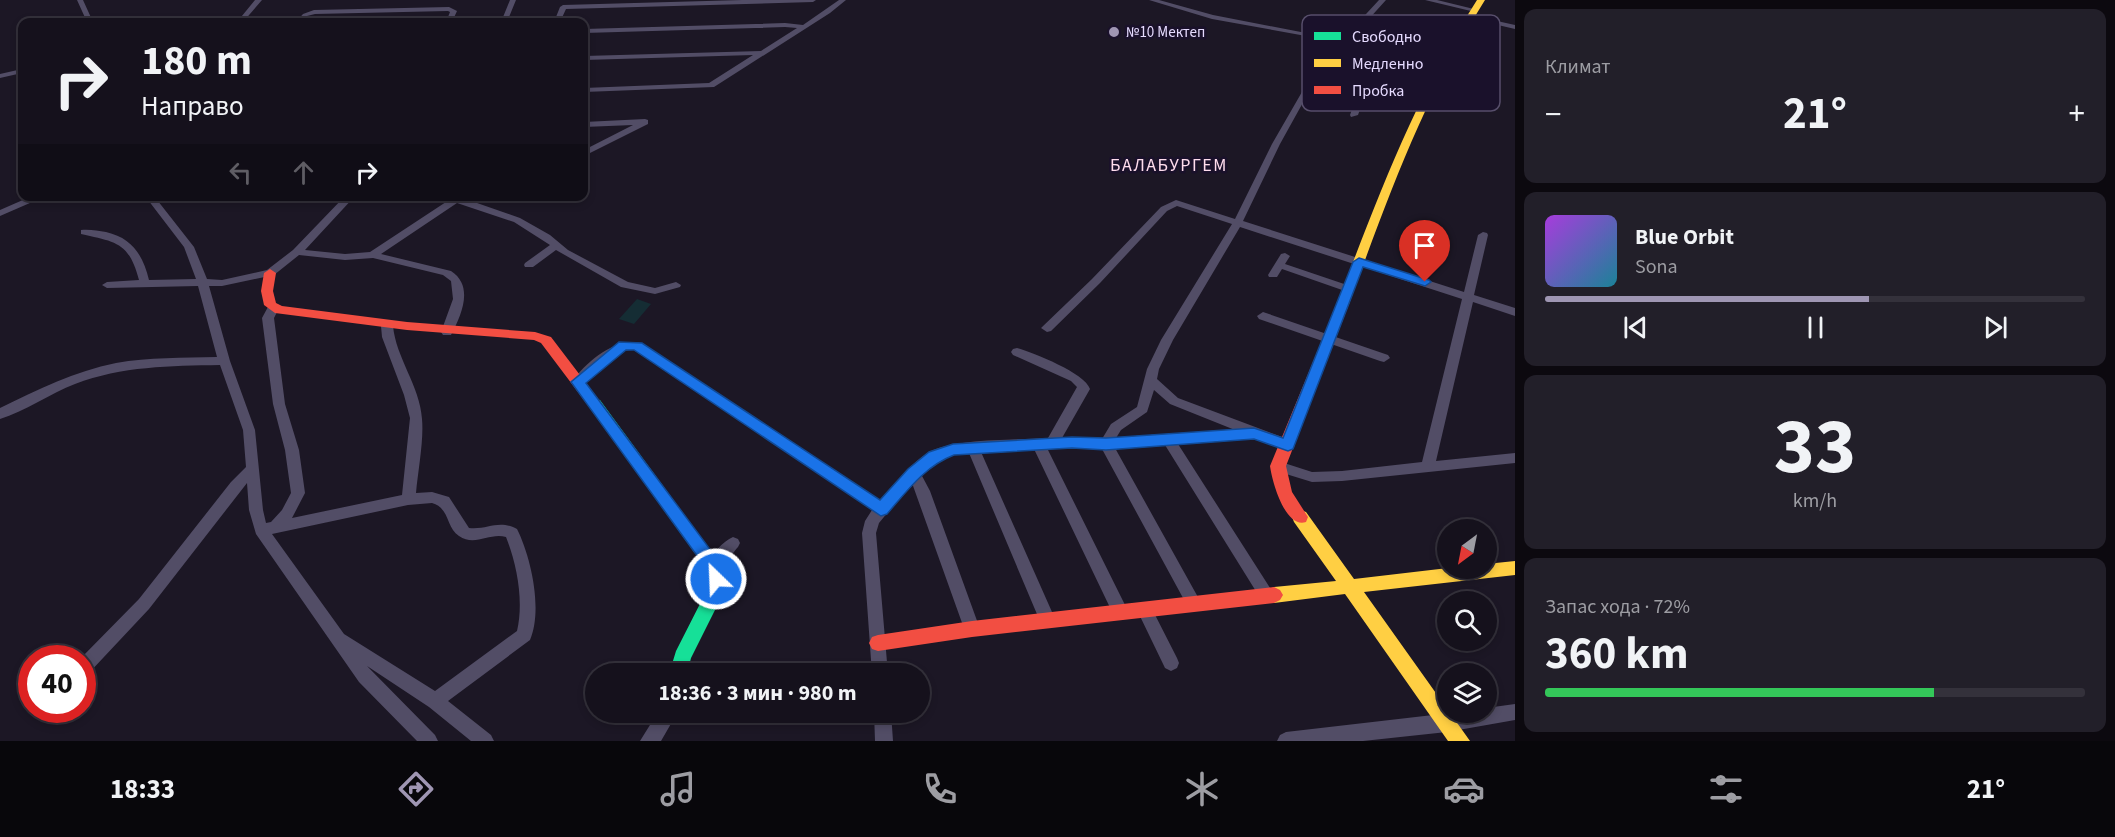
<!DOCTYPE html>
<html lang="ru">
<meta charset="utf-8">
<style>
:root{--surface:#15111c;--page:#221f29;--text:#f1f3f6;--muted:#9d9da3;--line:#34313b;--accent:#9f96b3}
body{margin:0;font-family:"Source Sans 3",sans-serif;background:var(--page);color:var(--text);height:100vh;display:flex;flex-direction:column;font-size:22px;white-space:nowrap}
*{box-sizing:border-box;margin:0}
p{font-size:20px;color:var(--muted)}
.icon{flex:none;width:33px;height:33px;fill:none;stroke:currentColor;stroke-width:2;stroke-linecap:round;stroke-linejoin:round}
.map{position:relative;flex:1;overflow:hidden}
.details{display:flex;flex-direction:column;gap:9px;padding:9px;background:#0c090f;width:600px}
.details>*{flex:none}
.guide{position:absolute;left:18px;top:18px;width:570px;height:183px;border-radius:12px;box-shadow:0 3px 9px #0003,0 0 0 2px var(--line);background:#15111c;color:var(--text);overflow:hidden}
.needle{width:39px;rotate:212deg}
.buttons{position:absolute;left:1437px;top:519px;display:grid;gap:12px}
.buttons a{display:grid;place-items:center;width:60px;height:60px;border-radius:50%;background:var(--surface);box-shadow:0 3px 9px #0003,0 0 0 2px var(--line);font-size:30px}
.speed{position:absolute;left:18px;top:645px;display:flex;gap:12px;font-size:30px;font-weight:700;text-align:center}
.speed>*{display:grid;place-content:center;width:78px;height:78px;border-radius:50%;background:var(--surface);box-shadow:0 3px 9px #0003,0 0 0 2px var(--line);line-height:1}
.speed .limit{border:9px solid #d22;background:#fff;color:#111}
.pin{position:absolute;display:grid;place-items:center;width:51px;height:51px;color:#fff;margin:-62px -26px;border-radius:50% 50% 50% 0;rotate:-45deg;box-shadow:0 0 6px #0007}
.pin .icon{rotate:45deg}
.me{position:absolute;width:66px;margin:-33px;rotate:336deg;stroke-linejoin:round;filter:drop-shadow(0 0 4px #0008)}
.turn{display:flex;align-items:center;gap:21px;height:126px;padding:0 24px;font-size:27px}
.turn .icon{width:78px;height:78px;stroke-width:2.5}
.turn b{display:block;font-size:42px;line-height:51px}
.lanes{display:flex;align-items:center;height:57px;padding:0 24px;background:#0003;justify-content:center;gap:30px;direction:ltr}
.lanes .off{opacity:.35}
.big{font-size:45px;font-weight:700;line-height:1.1}
.details .widget{flex:1;display:flex;flex-direction:column;justify-content:center;gap:9px;min-width:0;padding:0 21px;border-radius:12px;background:var(--page)}
.details .dial{align-items:center;gap:0}
.dial b{font-size:78px;line-height:1}
.song{display:flex;align-items:center;gap:18px}
.cover{width:72px;height:72px;border-radius:9px;background:linear-gradient(135deg,hsl(280 70% 55%),hsl(190 70% 35%))}
.played{height:6px;border-radius:3px;background:linear-gradient(90deg,var(--accent) 60%,var(--line) 60%)}
.keys{display:flex;justify-content:space-around;direction:ltr}
.heat{display:flex;justify-content:space-between;align-items:center;font-size:33px;direction:ltr}
.charge{height:9px;border-radius:4px;background:linear-gradient(90deg,#34c759 72%,var(--line) 0)}
.trip{position:absolute;left:585px;top:663px;width:345px;height:60px;border-radius:30px;background:var(--surface);box-shadow:0 3px 9px #0003,0 0 0 2px var(--line);font-weight:700;line-height:60px;text-align:center}
.menu{display:flex;height:96px;justify-content:space-around;align-items:center;background:#08070b;color:var(--muted)}
.menu .icon{width:42px;height:42px}
.menu .current{color:var(--accent)}
.menu b{font-size:27px;color:var(--text)}
main{display:flex;flex:1;min-height:0}
.map>svg:first-child{display:block}
</style>
<main>
<div class="map">
<svg width="1515" height="741" viewBox="0 0 1515 741">
<rect width="100%" height="100%" fill="#1c1725"/>
<!-- green -->
<path fill="#152d34" d="M637,299L651,304L634,324L619,319Z"/>
<g fill="none" stroke-linecap="round" stroke-linejoin="round">
<!-- street -->
<path fill="#524d66" fill-rule="evenodd" d="M77,0H83L93,22H87Z
M255,0H262L243,22H237Z
M510,0H516L507,22H501Z
M742,0H816L813,2L566,9L560,22H554L560,7L563,5Z
M839,0H846L830,13L714,87L584,92V88L709,83L753,55L584,60V56L761,51L797,28L785,27L584,33V29L785,23L803,25Z
M1149,0H1159L1213,15L1342,40L1379,0H1386L1348,42L1446,66V70H1443L1391,57L1376,77H1373L1369,75L1385,55L1336,43L1280,144L1243,221L1464,292L1478,235L1483,232L1487,233L1488,235L1474,295L1515,308V316L1473,302L1436,461L1515,453V463L1342,481L1312,482L1273,470L1271,466L1273,462L1278,461L1312,472L1342,471L1422,462L1462,299L1240,227L1173,340L1159,369L1157,379L1178,398L1293,441L1295,445L1293,449L1288,450L1255,437L1178,444L1272,591L1275,596L1272,601L1267,603L1262,601L1165,445L1115,448L1199,599L1202,604L1199,609L1194,611L1189,609L1102,449L1072,447L1047,448L1129,613L1127,618L1121,620L1115,618L1034,449L981,452L1056,621L1054,626L1048,628L1042,626L969,453C948,454 937,461 921,474L930,491L980,629L978,634L972,636L966,634L912,483L879,523L876,533L888,674H872L862,533L865,521L872,510L634,350C613,349 596,372 582,385L578,386L572,382C586,362 615,337 641,343L880,501C895,484 910,464 929,452C954,438 1018,440 1048,438L1077,387L1071,381L1013,355L1011,352L1013,349L1017,348C1034,353 1085,373 1090,389L1062,438L1102,439L1111,424L1137,407L1147,369L1161,340L1232,224L1177,206L1167,211L1100,283L1051,331L1047,332L1041,328L1092,279L1161,207L1176,200L1235,219L1272,144L1329,45V41L1317,38L1212,19ZM1154,390L1170,404L1235,430L1116,438L1121,430L1147,412Z
M1425,0H1437L1478,10L1475,12Z
M449,7L457,11L452,22H446L450,12L448,11L315,14L307,16L302,22H296L303,14L314,10Z
M1415,15L1464,27L1465,28L1462,30L1413,18V16Z
M1470,15L1515,25V29L1468,18V16Z
M1398,34L1452,46L1456,48L1452,50L1401,38L1397,36Z
M22,69V73L0,78V74Z
M1362,81H1368L1367,88L1426,104L1422,106L1366,92L1358,115L1351,117L1350,115Z
M645,119L648,120V124L584,156V150L633,125L584,127V122Z
M32,196H46L0,216V210Z
M145,196H154L194,247L207,279L222,280L267,270L293,250L345,196H355L305,250L345,254L370,252L449,200L442,196H457L520,218L550,235L568,250L628,282L655,288L676,282L681,285L680,287L655,294L621,287L556,250L533,267H525L524,265L525,263L550,245L514,222L457,203L381,254L451,271C474,286 462,314 451,335H443L441,332L453,299L451,281L443,275L373,258L345,260L299,255L274,275L222,286H209L230,361L255,430L263,510L266,523L271,522L282,510L291,493L285,450L273,404L262,318L269,305L273,304L279,308L274,318L285,404L299,450L305,493L292,518L402,495L410,418L404,395L382,337L381,326L383,323L387,322L393,326C396,358 420,386 422,419C424,440 418,471 416,493L432,492L449,497L469,528C488,530 498,519 517,529C531,557 543,610 530,640L448,701L491,735L494,741H471L429,707L367,666L435,735L438,741H417L359,682L256,534L249,510L247,483L149,609L88,674L82,677L81,658L139,599L231,482L246,467L243,430L220,365C170,366 122,366 75,384C51,393 24,412 0,419V408C37,390 75,371 116,363C149,357 183,358 217,357L198,286L107,288L102,285L107,282L139,280C129,242 116,242 81,234V230C90,229 98,231 106,232C132,238 143,255 149,280L196,279L184,247ZM432,503C450,508 446,528 459,536C475,547 490,532 506,537C517,565 524,601 517,631L435,691L344,634L272,534L408,505Z
M1285,253L1290,256L1285,264L1353,287L1354,289L1349,292L1345,291L1282,269L1277,277H1269L1268,275L1281,254Z
M1263,312L1388,355L1390,358L1384,362L1380,361L1259,319L1257,316Z
M733,537L738,539L740,543L738,547C730,556 720,574 708,570L706,565C711,555 723,541 733,537Z
M1145,603L1150,605L1177,658L1179,663L1177,668L1171,671L1165,668L1137,610L1140,605Z
M25,676L32,679V696L19,690L17,684L19,678Z
M1515,704V720L1447,732L1363,741H1277L1280,735L1286,732L1459,712H1486V708Z
M658,712H708L709,714L706,720L700,722H672L661,741H640Z
M874,712H891L893,741H875Z"/>
<!-- fast -->
<path fill="#16e098" fill-rule="evenodd" d="M595,399L600,400L721,565L725,590L691,658L687,674H669L676,651L707,590L705,567L590,408L588,404L590,400Z"/>
<!-- slow -->
<path fill="#ffcf43" fill-rule="evenodd" d="M1477,0H1485C1425,95 1387,199 1349,304L1343,308L1339,307L1337,304C1377,199 1416,95 1477,0Z
M1300,510L1306,512L1354,579L1448,568H1486V564L1515,561V575L1364,592L1470,741H1448L1345,594L1274,603L1268,600L1265,595L1268,590L1274,587L1336,581L1294,522L1292,517L1294,512Z"/>
<!-- jam -->
<path fill="#f24e42" fill-rule="evenodd" d="M270,269L276,273L273,291L276,303L282,306L407,322L535,332L551,337L602,404L600,408H590L541,343L534,340L407,330L275,313L264,305L261,291L264,273Z
M1343,300L1349,304L1286,466L1292,492L1308,517L1306,522C1285,529 1272,481 1270,466L1337,304Z
M1274,587L1280,590L1283,595L1280,600L1274,603L972,637L878,651L872,649L869,643L872,637L878,635L972,621Z"/>
</g>
<!-- route -->
<path fill="#1a73e8" stroke="#114b97" stroke-width="1.5" d="M1359,258L1429,280L1431,282L1425,286L1363,267L1293,449L1288,451L1254,439L1106,450L1072,448L954,455C925,466 907,491 887,514L881,516L634,350H626L586,383L718,560L725,579L722,584L716,586L710,584L705,567L698,557L571,382L619,342L642,343L880,500L908,469L929,452L953,444L1072,437L1106,438L1254,428L1283,438L1353,262Z"/>
<!-- markers -->
<circle fill="#9f96b3" stroke="#1a112b" stroke-width="2" cx="1114" cy="32" r="6"/>
<g text-anchor="middle" stroke-width="5" stroke-linejoin="round" paint-order="stroke">
<!-- far-poi labels -->
<g font-size="15" fill="#e6dbff" stroke="#1a112b" text-anchor="start">
<text x="1126" y="37">№10 Мектеп</text>
</g>
<!-- far-quarter labels -->
<g font-size="18" letter-spacing="1.5" fill="#ffdded" stroke="#1a112b">
<text x="1169" y="171">БАЛАБУРГЕМ</text>
</g>
</g>
<!-- legend -->
<rect x="1302" y="15" width="198" height="96" rx="9" fill="#1a112b" stroke="#574e6b" stroke-width="1.5"/>
<rect x="1314" y="32" width="27" height="8" fill="#16e098"/>
<rect x="1314" y="59" width="27" height="8" fill="#ffcf43"/>
<rect x="1314" y="86" width="27" height="8" fill="#f24e42"/>
<g font-size="16" fill="#e6dbff">
<text x="1352" y="42">Свободно</text>
<text x="1352" y="69">Медленно</text>
<text x="1352" y="96">Пробка</text>
</g>
</svg>
<div class="buttons">
<a><svg class="needle" viewBox="-14 -14 28 28"><path d="M0-13l5 13h-10z" fill="#e53935"/><path d="M0 13l5-13h-10z" fill="#9d9da3"/></svg></a>
<a><svg class="icon" aria-label="search" viewBox="0 0 24 24"><circle cx="10" cy="10" r="6"/><path d="M15 15l6 6"/></svg></a>
<a><svg class="icon" aria-label="layers" viewBox="0 0 24 24"><path d="M12 4l9 5-9 5-9-5zM3 14l9 5 9-5"/></svg></a>
</div>
<div class="speed"><div class="limit">40</div></div>
<div class="pin" style="left:1425px;top:282px;background:#d93025"><svg class="icon" aria-label="arrive" viewBox="0 0 24 24"><path d="M6 21V4h12l-3 4 3 4H6"/></svg></div>
<svg class="me" style="left:716px;top:579px" viewBox="-20 -20 40 40"><circle r="17" fill="#1a73e8" stroke="#fff" stroke-width="3"/><path d="M0-11L8 9 0 5-8 9z" fill="#fff"/></svg>
<div class="trip">18:36 · 3 мин · 980 m</div>
<div class="guide">
<div class="turn"><svg class="icon" aria-label="right" viewBox="0 0 24 24"><path d="M7 20v-9h11M14 6l5 5-5 5"/></svg><div><b>180 m</b>Направо</div></div>
<div class="lanes"><svg class="icon off" aria-label="left" viewBox="0 0 24 24"><path d="M17 20v-9H6M10 6l-5 5 5 5"/></svg><svg class="icon off" aria-label="ahead" viewBox="0 0 24 24"><path d="M12 20V5M6 11l6-6 6 6"/></svg><svg class="icon" aria-label="right" viewBox="0 0 24 24"><path d="M7 20v-9h11M14 6l5 5-5 5"/></svg></div>
</div>
</div>
<section class="details">
<div class="widget"><p>Климат</p>
<div class="heat"><a>−</a><b class="big">21°</b><a>+</a></div>
</div>
<div class="widget">
<div class="song"><i class="cover"></i><div><b>Blue Orbit</b><p>Sona</p></div></div>
<div class="played"></div>
<div class="keys"><svg class="icon" aria-label="previous" viewBox="0 0 24 24"><path d="M18 5L8 12l10 7zM5 5v14"/></svg><svg class="icon" aria-label="pause" viewBox="0 0 24 24"><path d="M8 5v14M16 5v14"/></svg><svg class="icon" aria-label="next" viewBox="0 0 24 24"><path d="M6 5l10 7-10 7zM19 5v14"/></svg></div>
</div>
<div class="widget dial"><b>33</b><p>km/h</p></div>
<div class="widget"><p>Запас хода · 72%</p><b class="big">360 km</b><div class="charge"></div></div>
</section>
</main>
<nav class="menu">
<b>18:33</b>
<svg class="icon current" aria-label="directions" viewBox="0 0 24 24"><path d="M12 3l9 9-9 9-9-9zM9 14v-3h6M13 9l2 2-2 2"/></svg>
<svg class="icon" aria-label="music" viewBox="0 0 24 24"><path d="M9 18V5l10-2v13"/><circle cx="6" cy="18" r="3"/><circle cx="16" cy="16" r="3"/></svg>
<svg class="icon" aria-label="phone" viewBox="0 0 24 24"><path d="M5 4h4l2 5-3 2q2 4 5 5l2-3 5 2v4C11 20 4 13 5 4z"/></svg>
<svg class="icon" aria-label="climate" viewBox="0 0 24 24"><path d="M12 3v18M4 7l16 10M4 17L20 7"/></svg>
<svg class="icon" aria-label="car" viewBox="0 0 24 24"><path d="M5 17H2v-5l4-1 3-4h7l3 4 3 1v5h-3M9 17h6M6 11h13"/><circle cx="7" cy="17" r="2"/><circle cx="17" cy="17" r="2"/></svg>
<svg class="icon" aria-label="filters" viewBox="0 0 24 24"><path d="M4 7h16M4 17h16"/><circle cx="9" cy="7" r="2"/><circle cx="15" cy="17" r="2"/></svg>
<b>21°</b>
</nav>
